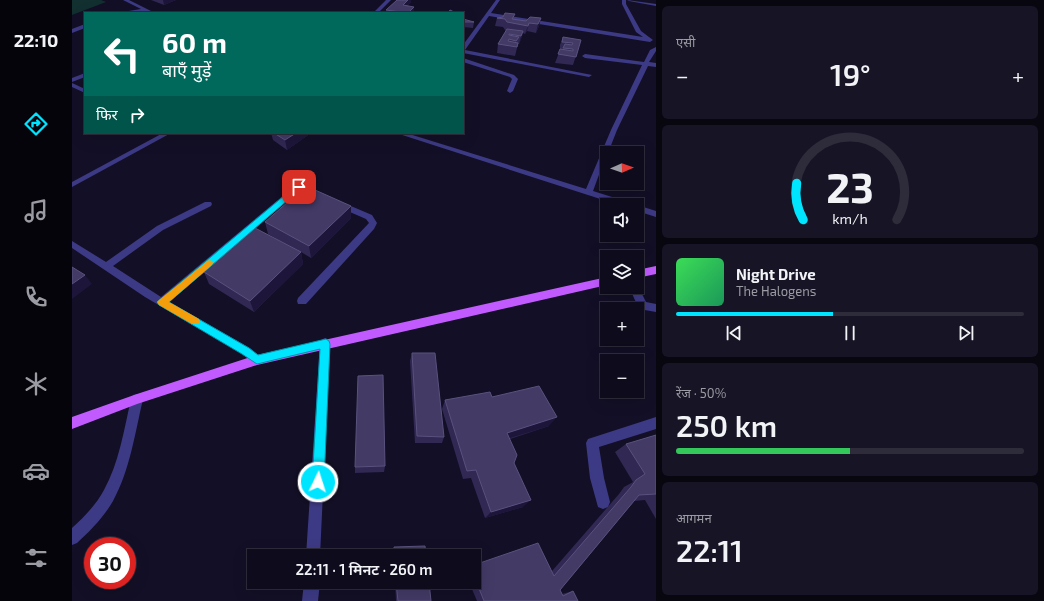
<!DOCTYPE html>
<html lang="hi">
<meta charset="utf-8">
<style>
:root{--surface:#0e0b1c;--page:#171425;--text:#f1f3f6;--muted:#9b9ba3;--line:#2e2b3b;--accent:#00e5ff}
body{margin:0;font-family:"Exo 2","Noto Sans Devanagari",sans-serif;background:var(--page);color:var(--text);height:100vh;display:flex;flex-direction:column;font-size:15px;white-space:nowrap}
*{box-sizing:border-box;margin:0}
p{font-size:13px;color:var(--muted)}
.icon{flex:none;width:22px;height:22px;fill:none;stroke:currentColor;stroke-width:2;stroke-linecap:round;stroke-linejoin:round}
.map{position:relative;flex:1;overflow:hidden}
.panel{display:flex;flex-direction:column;gap:6px;padding:6px;background:#08060f;width:388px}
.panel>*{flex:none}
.hud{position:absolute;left:12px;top:12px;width:380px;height:122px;border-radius:0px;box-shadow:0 4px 16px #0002,0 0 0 1px var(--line);background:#00695c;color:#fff;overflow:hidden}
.needle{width:26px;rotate:88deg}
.controls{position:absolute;left:528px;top:146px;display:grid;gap:8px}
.controls a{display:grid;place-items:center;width:44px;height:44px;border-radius:0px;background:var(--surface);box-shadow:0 4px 16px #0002,0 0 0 1px var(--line);font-size:20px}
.speed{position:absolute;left:12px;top:537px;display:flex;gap:8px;font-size:20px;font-weight:700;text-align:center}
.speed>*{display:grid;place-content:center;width:52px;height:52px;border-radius:50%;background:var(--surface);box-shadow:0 4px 16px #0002,0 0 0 1px var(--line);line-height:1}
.speed .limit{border:6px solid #d22;background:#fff;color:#111}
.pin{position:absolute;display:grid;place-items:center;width:34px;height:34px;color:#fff;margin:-17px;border-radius:8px;box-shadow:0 2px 6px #0006}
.me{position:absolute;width:44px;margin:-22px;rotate:4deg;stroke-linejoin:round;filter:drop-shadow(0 0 3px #0008)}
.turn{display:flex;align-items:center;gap:14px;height:84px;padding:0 12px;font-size:18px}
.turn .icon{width:52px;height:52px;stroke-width:2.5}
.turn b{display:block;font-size:28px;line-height:34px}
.then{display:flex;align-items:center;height:38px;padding:0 12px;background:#0003;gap:8px;font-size:15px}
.big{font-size:30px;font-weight:600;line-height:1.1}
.panel .card{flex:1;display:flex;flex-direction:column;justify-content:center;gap:6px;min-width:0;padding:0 14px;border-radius:6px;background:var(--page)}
.panel .dial{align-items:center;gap:0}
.dial svg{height:104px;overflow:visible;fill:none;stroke:var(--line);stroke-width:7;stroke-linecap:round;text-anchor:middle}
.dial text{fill:var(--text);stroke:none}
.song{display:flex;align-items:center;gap:12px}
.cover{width:48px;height:48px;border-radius:6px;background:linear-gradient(135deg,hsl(130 70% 55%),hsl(150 70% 35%))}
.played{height:4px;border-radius:2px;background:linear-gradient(90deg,var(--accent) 45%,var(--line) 45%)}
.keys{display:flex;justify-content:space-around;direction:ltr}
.heat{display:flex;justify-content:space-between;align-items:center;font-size:22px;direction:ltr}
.charge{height:6px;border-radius:3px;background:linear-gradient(90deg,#34c759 50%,var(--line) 0)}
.trip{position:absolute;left:175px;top:549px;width:234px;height:40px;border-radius:0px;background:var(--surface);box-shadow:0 4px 16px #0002,0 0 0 1px var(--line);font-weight:600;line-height:40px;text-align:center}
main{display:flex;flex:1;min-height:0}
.tabs{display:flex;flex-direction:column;width:72px;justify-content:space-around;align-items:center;background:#06040b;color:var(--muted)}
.tabs .icon{width:28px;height:28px}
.tabs .current{color:var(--accent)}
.tabs b{font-size:18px;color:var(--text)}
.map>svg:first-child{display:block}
</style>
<main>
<nav class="tabs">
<b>22:10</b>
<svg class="icon current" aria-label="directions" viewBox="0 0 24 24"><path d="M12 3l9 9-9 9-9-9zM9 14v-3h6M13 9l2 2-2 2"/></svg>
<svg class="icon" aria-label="music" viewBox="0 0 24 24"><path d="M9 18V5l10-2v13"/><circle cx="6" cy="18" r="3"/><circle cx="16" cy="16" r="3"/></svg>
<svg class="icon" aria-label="phone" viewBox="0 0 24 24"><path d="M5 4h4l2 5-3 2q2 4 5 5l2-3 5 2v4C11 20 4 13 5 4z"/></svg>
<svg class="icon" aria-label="climate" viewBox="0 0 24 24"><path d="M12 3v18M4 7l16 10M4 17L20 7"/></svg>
<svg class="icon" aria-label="car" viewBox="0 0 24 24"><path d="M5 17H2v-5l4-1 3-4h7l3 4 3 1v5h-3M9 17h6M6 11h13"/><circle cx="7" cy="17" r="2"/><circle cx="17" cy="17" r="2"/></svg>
<svg class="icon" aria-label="filters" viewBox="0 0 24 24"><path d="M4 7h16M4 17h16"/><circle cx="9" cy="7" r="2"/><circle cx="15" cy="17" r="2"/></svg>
</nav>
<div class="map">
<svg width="584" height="601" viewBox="0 0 584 601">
<rect width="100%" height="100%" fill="#130f26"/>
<!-- green -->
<path fill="#12302f" d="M0,0H29L34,2L0,15Z"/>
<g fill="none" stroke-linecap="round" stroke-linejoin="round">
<!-- minor -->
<path fill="#3d3a85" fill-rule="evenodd" d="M51,0H57L83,13L73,11L44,13L69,9Z
M314,0H319L306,13H301Z
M424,0H428L419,13L571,37L564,32L550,4V0H554V4L569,31L581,40L578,42L417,16L393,50L520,75L517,77L391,53V45Z
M555,0L584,4V6L557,1Z
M13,24V28L0,33V29Z
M584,47V51L577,62L584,63V67L576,66L545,130L536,153H535L521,191L559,203L560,205H547L324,133H334L514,189L539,130L570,65L513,58L510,56L513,54L572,62L578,50Z
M391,58L442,75L446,79L441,91L438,93L435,91L440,79L438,77L391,62Z
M13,73V77L0,82V78Z
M0,83L13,89V93L0,87Z
M91,133H99L0,187V182Z
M224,185H230L247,194L243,197L228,190L97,302L178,348L189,357L191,360L189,363L185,365L170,354L73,297L0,248V241L34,262L85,226L133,202H139L140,204L139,206L91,230L41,266L89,297Z
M267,201L300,215L305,223L302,229L234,304H226L225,301L226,298L297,223L294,219L264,206L263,204L264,202Z
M565,205L584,211V217L565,211Z
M565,284L574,302L584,304V312L567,309L557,287H565Z
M253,338L257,340L258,343L248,556H234L248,343L249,340Z
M65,394L69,395L71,399C63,433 58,470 41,501C32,517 18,531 5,543L0,545V528C12,517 24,505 32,490C47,463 52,430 59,399L61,395Z
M584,417V429L527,447L532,478L538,502L536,507L531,509L526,507L518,478L514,443L516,439Z
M232,582H248L246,601H230Z"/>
<!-- major -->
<path fill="#c25bff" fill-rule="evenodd" d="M584,266V274L565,278V270Z
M535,277V285L185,365L65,404L0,429V417L65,394L185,355Z"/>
</g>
<!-- wall -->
<path fill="#312854" d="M79,0H104L92,5Z
M325,0H339V2L335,6L342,12L341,13H314V10Z
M431,17L441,20L454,21L469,18L467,26L464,33L455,31L453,34L451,33L449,39L447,44H446L443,56L425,53L426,44L434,31L433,30L431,27L423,26L425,18Z
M391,19L402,22L401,28L391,27Z
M491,37L509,40L501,65L483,63L488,50V45Z
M199,133H239L215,150L201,140Z
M279,206V218L239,258L229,252L231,264L182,312L137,284L132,272L218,247L196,234L193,222Z
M340,353L372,437L370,443H343L338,361Z
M420,397L477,426L438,439L442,463L451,507L413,518L399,478L391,479L370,409L373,400Z
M584,435V519L573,500L562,501L488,590L490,594L501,591L506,601H405L397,582H402V565L480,571L547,494L552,487L561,482L543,452L554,444Z
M313,466L312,472L283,473V467Z
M322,547L354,556H321V550Z
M323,582H357L359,601H324Z"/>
<!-- shaded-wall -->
<path fill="#1d163a" d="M91,0H104L92,5Z
M336,0H339V2L330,11L331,5Z
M342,7V12L341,13H336Z
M469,18L467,26L464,33L466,24Z
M457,23L455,31L453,34L456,26Z
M451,31L449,39L447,44L449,36Z
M224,133H239L215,150L213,140Z
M279,206V218L239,258L237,246Z
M229,252L231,264L182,312L178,301Z
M13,275L20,284L0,299V284Z
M485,417L477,426L429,441L435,433Z
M459,500L451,507L413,518L419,512Z"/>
<!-- building -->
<path fill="#433a66" stroke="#5a527e" d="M325,0H336L331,5L342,7L336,13L314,10Z
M378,10L384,13H376Z
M433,13L443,14L440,19L454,21L458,17L469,18L466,24L457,23L456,26L435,22L433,19L425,18L431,17Z
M391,19L402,22H391Z
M435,29L451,31L449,36L437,34V35L447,37L444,41L437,39L436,41L446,43L445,47L426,44Z
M491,37L509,40L504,57L486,54L488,49L501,51V49L491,48L493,44L500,45L501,43L490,42Z
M202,133H224L213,140Z
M234,186L279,206L237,246L193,222Z
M183,228L229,252L178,301L132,272Z
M0,267L13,275L0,284Z
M340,353H363L372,437L345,436Z
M311,375L313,466L283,467L286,376Z
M467,386L485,417L435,433L445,455L442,463L459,500L419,512L404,470L395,471L373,400L418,392L420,397Z
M584,435V494L567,495L488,590L491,596L501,591L506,601H412L402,576V565L466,543L482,576L559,487L564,480L573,474L554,444Z
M353,546L354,556H323L322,547Z
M324,582H357L359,601H326Z"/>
<!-- route -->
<path fill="#00e5ff" stroke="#0095a6" d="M225,185H227L231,187L97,302L177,348L186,355L254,339L257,341L258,344L252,482L250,486L246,488L242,486L240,482L248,349L185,364L170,354L87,305L85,302Z"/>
<!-- slow -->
<path fill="#f59e0b" d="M137,260L140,261L141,263L140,265L97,302L127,319L128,322L127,324H120L87,305L85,302L87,300Z"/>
</svg>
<div class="controls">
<a><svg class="needle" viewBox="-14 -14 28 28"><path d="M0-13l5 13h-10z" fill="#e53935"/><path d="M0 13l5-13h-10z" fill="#9b9ba3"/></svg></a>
<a><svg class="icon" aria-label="sound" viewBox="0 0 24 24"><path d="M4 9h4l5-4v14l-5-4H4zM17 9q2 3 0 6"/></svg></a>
<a><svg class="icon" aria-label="layers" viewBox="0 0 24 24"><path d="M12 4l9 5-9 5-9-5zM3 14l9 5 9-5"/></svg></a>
<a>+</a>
<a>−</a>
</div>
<div class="speed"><div class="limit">30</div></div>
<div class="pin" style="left:227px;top:187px;background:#d93025"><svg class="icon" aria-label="arrive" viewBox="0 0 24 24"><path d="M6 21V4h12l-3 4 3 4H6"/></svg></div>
<svg class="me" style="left:246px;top:482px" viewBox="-20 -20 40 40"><circle r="17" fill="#00e5ff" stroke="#fff" stroke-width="3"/><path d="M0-11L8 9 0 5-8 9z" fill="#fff"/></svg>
<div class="trip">22:11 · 1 मिनट · 260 m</div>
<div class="hud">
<div class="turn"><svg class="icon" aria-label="left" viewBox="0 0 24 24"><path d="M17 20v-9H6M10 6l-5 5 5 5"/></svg><div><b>60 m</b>बाएँ मुड़ें</div></div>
<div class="then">फिर<svg class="icon" aria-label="right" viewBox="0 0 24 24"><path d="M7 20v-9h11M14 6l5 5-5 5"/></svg></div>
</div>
</div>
<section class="panel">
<div class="card"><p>एसी</p>
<div class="heat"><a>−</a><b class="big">19°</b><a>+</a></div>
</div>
<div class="card dial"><svg viewBox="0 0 100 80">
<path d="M14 69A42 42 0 1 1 86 69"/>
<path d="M14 69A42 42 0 0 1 9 41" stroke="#00e5ff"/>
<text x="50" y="56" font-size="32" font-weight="700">23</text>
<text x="50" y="72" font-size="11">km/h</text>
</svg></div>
<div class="card">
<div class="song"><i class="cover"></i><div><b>Night Drive</b><p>The Halogens</p></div></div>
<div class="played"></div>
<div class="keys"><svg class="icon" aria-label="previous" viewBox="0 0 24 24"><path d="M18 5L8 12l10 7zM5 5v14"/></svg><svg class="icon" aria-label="pause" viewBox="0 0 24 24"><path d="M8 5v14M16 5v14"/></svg><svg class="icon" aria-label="next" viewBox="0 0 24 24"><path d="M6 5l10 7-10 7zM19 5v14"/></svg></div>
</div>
<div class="card"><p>रेंज · 50%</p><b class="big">250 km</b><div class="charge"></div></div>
<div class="card"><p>आगमन</p><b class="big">22:11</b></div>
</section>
</main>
